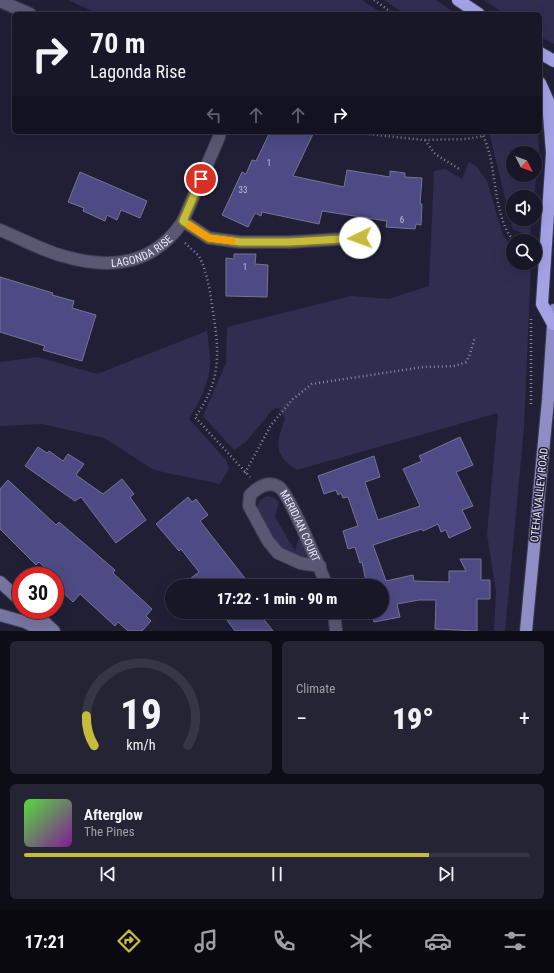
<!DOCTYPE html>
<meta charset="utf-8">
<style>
:root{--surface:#181728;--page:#252434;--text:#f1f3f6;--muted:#9f9fa8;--line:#363645;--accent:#c7bb3c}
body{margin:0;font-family:"Roboto Condensed",sans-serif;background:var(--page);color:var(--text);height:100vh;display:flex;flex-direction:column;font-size:15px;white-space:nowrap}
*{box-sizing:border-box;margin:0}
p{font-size:13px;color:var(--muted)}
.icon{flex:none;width:22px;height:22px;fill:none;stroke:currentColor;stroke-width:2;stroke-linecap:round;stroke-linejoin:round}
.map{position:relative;height:631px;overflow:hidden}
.drawer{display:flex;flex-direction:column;gap:10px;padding:10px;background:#0d0d16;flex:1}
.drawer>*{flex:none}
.guide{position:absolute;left:12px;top:12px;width:530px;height:122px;border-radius:6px;box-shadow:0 4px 16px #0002,0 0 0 1px var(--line);background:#181728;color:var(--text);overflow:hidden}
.needle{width:26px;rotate:132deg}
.controls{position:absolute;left:506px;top:146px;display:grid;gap:8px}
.controls a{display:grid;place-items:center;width:36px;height:36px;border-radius:50%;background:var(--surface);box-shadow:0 4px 16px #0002,0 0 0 1px var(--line);font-size:20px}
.speed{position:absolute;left:12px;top:567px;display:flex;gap:8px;font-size:20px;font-weight:700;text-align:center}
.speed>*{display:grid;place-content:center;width:52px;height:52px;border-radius:50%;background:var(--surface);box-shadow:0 4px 16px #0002,0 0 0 1px var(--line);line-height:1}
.speed .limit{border:6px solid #d22;background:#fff;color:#111}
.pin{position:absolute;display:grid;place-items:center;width:34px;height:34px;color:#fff;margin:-17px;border:2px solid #fff;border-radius:50%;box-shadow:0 1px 4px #0007}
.me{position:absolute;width:44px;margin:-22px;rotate:267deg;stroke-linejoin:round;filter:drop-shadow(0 0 3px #0008)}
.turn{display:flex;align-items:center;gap:14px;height:84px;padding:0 12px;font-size:18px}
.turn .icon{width:52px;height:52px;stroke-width:2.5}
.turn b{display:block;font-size:28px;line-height:34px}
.lanes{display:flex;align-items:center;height:38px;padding:0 12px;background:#0003;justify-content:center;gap:20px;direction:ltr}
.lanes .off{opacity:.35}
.big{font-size:30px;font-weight:800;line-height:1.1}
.drawer .card{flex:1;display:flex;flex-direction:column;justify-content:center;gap:6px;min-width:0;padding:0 14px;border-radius:6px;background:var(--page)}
.drawer .dial{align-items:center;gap:0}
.dial svg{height:104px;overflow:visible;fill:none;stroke:var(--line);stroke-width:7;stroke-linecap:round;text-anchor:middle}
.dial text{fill:var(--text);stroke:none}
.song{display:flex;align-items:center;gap:12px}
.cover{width:48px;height:48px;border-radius:6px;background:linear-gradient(135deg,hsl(110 70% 55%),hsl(290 70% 35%))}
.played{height:4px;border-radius:2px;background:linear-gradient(90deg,var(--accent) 80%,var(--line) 80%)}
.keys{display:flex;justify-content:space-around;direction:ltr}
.heat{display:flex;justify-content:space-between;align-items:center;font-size:22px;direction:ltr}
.drawer .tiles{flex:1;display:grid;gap:10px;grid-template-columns:1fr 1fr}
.card:last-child{grid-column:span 2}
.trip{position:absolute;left:165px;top:579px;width:224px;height:40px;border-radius:20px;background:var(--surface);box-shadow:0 4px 16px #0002,0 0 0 1px var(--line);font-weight:800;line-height:40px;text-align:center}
.tabs{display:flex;height:64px;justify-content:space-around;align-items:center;background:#0a0910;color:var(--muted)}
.tabs .icon{width:28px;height:28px}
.tabs .active{color:var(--accent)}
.tabs b{font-size:18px;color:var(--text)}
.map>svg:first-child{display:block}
</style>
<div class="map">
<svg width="554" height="631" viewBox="0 0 554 631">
<rect width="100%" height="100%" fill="#201f36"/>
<!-- green -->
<path fill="#302e50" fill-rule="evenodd" d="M68,0H362L383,14H99Z
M384,0H436L456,14H405Z
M484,0H554V44L540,37V14H505Z
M489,132H538L539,151L534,197H513V219H532L530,235L513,230ZM513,153H535V175H513Z
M469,162L476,166L487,181L503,235L513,249V263H531L524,427L505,631H494L496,592L487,534L498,413L297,470C273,455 276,443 285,419L279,408L273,409L246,442L234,450L203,416L226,363L227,327L351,296L389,299L429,286L434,171L445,169L462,179Z
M207,331C208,341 210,351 210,362C210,383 199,402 189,419L226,460L229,469L220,484L154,470L104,438L42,424L0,426V362L38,357L97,374Z
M267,496L275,498L279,502L275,517L295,551L299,538L307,552L304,558L276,545L258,511C256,503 260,500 267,496Z"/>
<!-- building -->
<path fill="#4d4a85" stroke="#747591" d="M270,132H314L293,176L344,187L347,170L390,177V171L405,173V177L422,178L420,204H422L421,225L416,224L415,229L386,227L387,221L322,211L319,224L262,212L261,216L255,213L248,227L222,215L242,172L246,174L252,160L256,161Z
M80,172L147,201L140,218L121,210L117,220L107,215L105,221L83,211L84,208L68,202Z
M234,254H256L255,264L268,265L267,297L226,296V258L234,259Z
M0,277L53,293L52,295L74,301L72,308L96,315L82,361L43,350L45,346L0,332Z
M460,437L473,465L456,472L473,506L462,510L471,528L449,538L446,530L441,532L438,524L423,531L422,529L373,545L386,581L413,575L414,581L449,582V571H466L460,559H481V580H490V599H477V631L435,629L436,600H419L397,604L400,617L374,622L372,612H382V586H367L362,562L360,563L355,547L348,549L343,531L358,526L348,497L343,498L341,493L338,495L336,490L324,494L318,476L374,456L380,477L365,482L378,520L420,506L403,469L422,461L419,456Z
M38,447L47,453L49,451L63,461L68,454L84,464L76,475L103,494L122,479L134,494L130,497L146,520L116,543L81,497L75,501L25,466Z
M8,480L56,525L59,522L115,570L113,573L152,609L146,616L151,621L142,631H128L118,622L115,626L80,594L73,602L59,589L63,584L39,562L36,565L0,529V489Z
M188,497L192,502L196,499L208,515L200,521L251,586H181L199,572L181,549L179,551L156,524Z
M221,612H258L273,631H235Z"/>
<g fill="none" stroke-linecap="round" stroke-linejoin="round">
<!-- street casing -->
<g stroke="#3c3b51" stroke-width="14">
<g id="street">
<path d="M0,1L30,14"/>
<path d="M183,221L209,238L240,242H290L374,237"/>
<path id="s1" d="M0,230C20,238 41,250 63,256C111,270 154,265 183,221L219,137L220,132"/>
<path id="s2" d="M320,566L300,563L278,553L268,541L249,506L250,495C257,488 268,480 279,487C289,493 321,571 327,586"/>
<path d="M334,612L336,631"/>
</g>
</g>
<!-- secondary casing -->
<g stroke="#3c3b51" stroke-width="14">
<path id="secondary" d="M0,582L21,601
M31,610L54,631
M0,615L25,622L43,631"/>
</g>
<!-- primary casing -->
<g stroke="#3c3b51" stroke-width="14">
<path id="primary" d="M526,631L548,400L554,310"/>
</g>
<!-- highway casing -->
<g stroke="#3c3b51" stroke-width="14">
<path id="highway" d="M458,0L479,14
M540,53L554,61
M540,83L548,101L552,153L542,304L553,324"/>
</g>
<!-- path -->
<path stroke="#8a8a9d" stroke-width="2.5" stroke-dasharray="1 3" stroke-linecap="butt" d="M374,0L394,14
M349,132L424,140L467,139L484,136
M482,132C485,140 488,148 490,156C496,181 496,221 514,241
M425,140L435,154L461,170
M185,243C190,248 197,253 200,258C207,273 210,290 212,306C219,348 223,380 195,417L250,477
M531,404V317
M245,473L271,425L293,399L312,384L423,367L455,366L466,362L470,354L475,337"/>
<!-- street -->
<use href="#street" stroke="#585873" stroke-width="12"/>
<!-- secondary -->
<use href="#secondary" stroke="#7676a1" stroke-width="12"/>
<!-- primary -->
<use href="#primary" stroke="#8e8dc5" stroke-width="12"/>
<!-- highway -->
<use href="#highway" stroke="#a3a2e5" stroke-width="12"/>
</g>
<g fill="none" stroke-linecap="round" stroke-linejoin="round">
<!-- route casing -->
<g stroke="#817a27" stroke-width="10">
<path id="route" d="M201,179L183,221L209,238L240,242H290L360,238"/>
</g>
<!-- route -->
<use href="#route" stroke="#c7bb3c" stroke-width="7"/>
<!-- slow -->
<path stroke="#f59e0b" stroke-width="7" d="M190,226L209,238L232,241"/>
</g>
<g text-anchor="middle" stroke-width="3" stroke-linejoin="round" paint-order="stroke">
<!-- number labels -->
<g font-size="9" fill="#c0c0db">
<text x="269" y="166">1</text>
<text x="243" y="193">33</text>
<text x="402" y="223">6</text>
<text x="245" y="270">1</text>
</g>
<!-- street labels -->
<g font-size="11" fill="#e7e8f8" stroke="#201f36">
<text dy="4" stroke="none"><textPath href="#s1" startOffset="150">LAGONDA RISE</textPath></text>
<text transform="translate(539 495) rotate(-84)" y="4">OTEHA VALLEY ROAD</text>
<text dy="4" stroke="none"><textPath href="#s2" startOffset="188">MERIDIAN COURT</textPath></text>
</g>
</g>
</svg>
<div class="controls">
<a><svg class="needle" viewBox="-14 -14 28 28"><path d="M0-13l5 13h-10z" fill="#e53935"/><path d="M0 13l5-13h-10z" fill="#9f9fa8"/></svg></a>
<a><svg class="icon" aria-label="sound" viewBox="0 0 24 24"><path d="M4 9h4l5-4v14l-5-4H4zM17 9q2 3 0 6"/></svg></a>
<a><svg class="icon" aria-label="search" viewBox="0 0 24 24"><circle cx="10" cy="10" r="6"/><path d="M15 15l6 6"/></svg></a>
</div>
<div class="speed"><div class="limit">30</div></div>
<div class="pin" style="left:201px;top:179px;background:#d93025"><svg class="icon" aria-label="arrive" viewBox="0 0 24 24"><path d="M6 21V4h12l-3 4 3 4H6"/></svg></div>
<svg class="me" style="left:360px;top:238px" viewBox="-20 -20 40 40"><circle r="19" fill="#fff"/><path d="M0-13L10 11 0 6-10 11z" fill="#c7bb3c"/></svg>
<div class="trip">17:22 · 1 min · 90 m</div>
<div class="guide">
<div class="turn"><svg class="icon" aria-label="right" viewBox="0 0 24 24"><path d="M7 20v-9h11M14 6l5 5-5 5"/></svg><div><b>70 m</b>Lagonda Rise</div></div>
<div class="lanes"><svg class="icon off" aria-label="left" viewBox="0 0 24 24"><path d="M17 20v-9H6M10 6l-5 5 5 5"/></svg><svg class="icon off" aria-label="ahead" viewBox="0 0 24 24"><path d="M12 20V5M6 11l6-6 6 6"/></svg><svg class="icon off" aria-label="ahead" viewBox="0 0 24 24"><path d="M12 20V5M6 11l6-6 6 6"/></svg><svg class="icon" aria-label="right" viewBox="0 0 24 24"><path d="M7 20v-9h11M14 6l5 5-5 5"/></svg></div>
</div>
</div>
<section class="drawer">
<div class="tiles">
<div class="card dial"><svg viewBox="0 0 100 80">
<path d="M14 69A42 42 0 1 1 86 69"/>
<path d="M14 69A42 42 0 0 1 8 46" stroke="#c7bb3c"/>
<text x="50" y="56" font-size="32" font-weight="700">19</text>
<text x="50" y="72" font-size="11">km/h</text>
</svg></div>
<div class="card"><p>Climate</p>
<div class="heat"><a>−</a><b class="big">19°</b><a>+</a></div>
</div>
<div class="card">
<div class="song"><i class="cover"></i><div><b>Afterglow</b><p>The Pines</p></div></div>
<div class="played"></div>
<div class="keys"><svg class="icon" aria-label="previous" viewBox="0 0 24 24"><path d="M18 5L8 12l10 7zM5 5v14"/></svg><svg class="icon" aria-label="pause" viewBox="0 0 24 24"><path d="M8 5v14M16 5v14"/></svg><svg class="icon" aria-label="next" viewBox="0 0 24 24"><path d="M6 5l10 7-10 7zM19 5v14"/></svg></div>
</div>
</div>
</section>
<nav class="tabs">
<b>17:21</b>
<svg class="icon active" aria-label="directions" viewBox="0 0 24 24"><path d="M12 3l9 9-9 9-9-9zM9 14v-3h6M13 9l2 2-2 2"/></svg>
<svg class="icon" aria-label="music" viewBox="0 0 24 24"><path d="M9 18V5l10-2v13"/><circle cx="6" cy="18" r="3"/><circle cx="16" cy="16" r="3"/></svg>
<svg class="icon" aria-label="phone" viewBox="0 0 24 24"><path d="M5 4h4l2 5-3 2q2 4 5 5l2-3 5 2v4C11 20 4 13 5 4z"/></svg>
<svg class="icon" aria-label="climate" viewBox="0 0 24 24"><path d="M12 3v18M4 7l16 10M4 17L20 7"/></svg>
<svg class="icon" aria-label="car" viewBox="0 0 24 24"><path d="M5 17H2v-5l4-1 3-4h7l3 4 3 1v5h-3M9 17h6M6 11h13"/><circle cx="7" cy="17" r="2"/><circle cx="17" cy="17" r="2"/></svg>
<svg class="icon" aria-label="filters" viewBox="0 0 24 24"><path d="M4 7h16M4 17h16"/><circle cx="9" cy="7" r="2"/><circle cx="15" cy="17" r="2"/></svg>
</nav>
